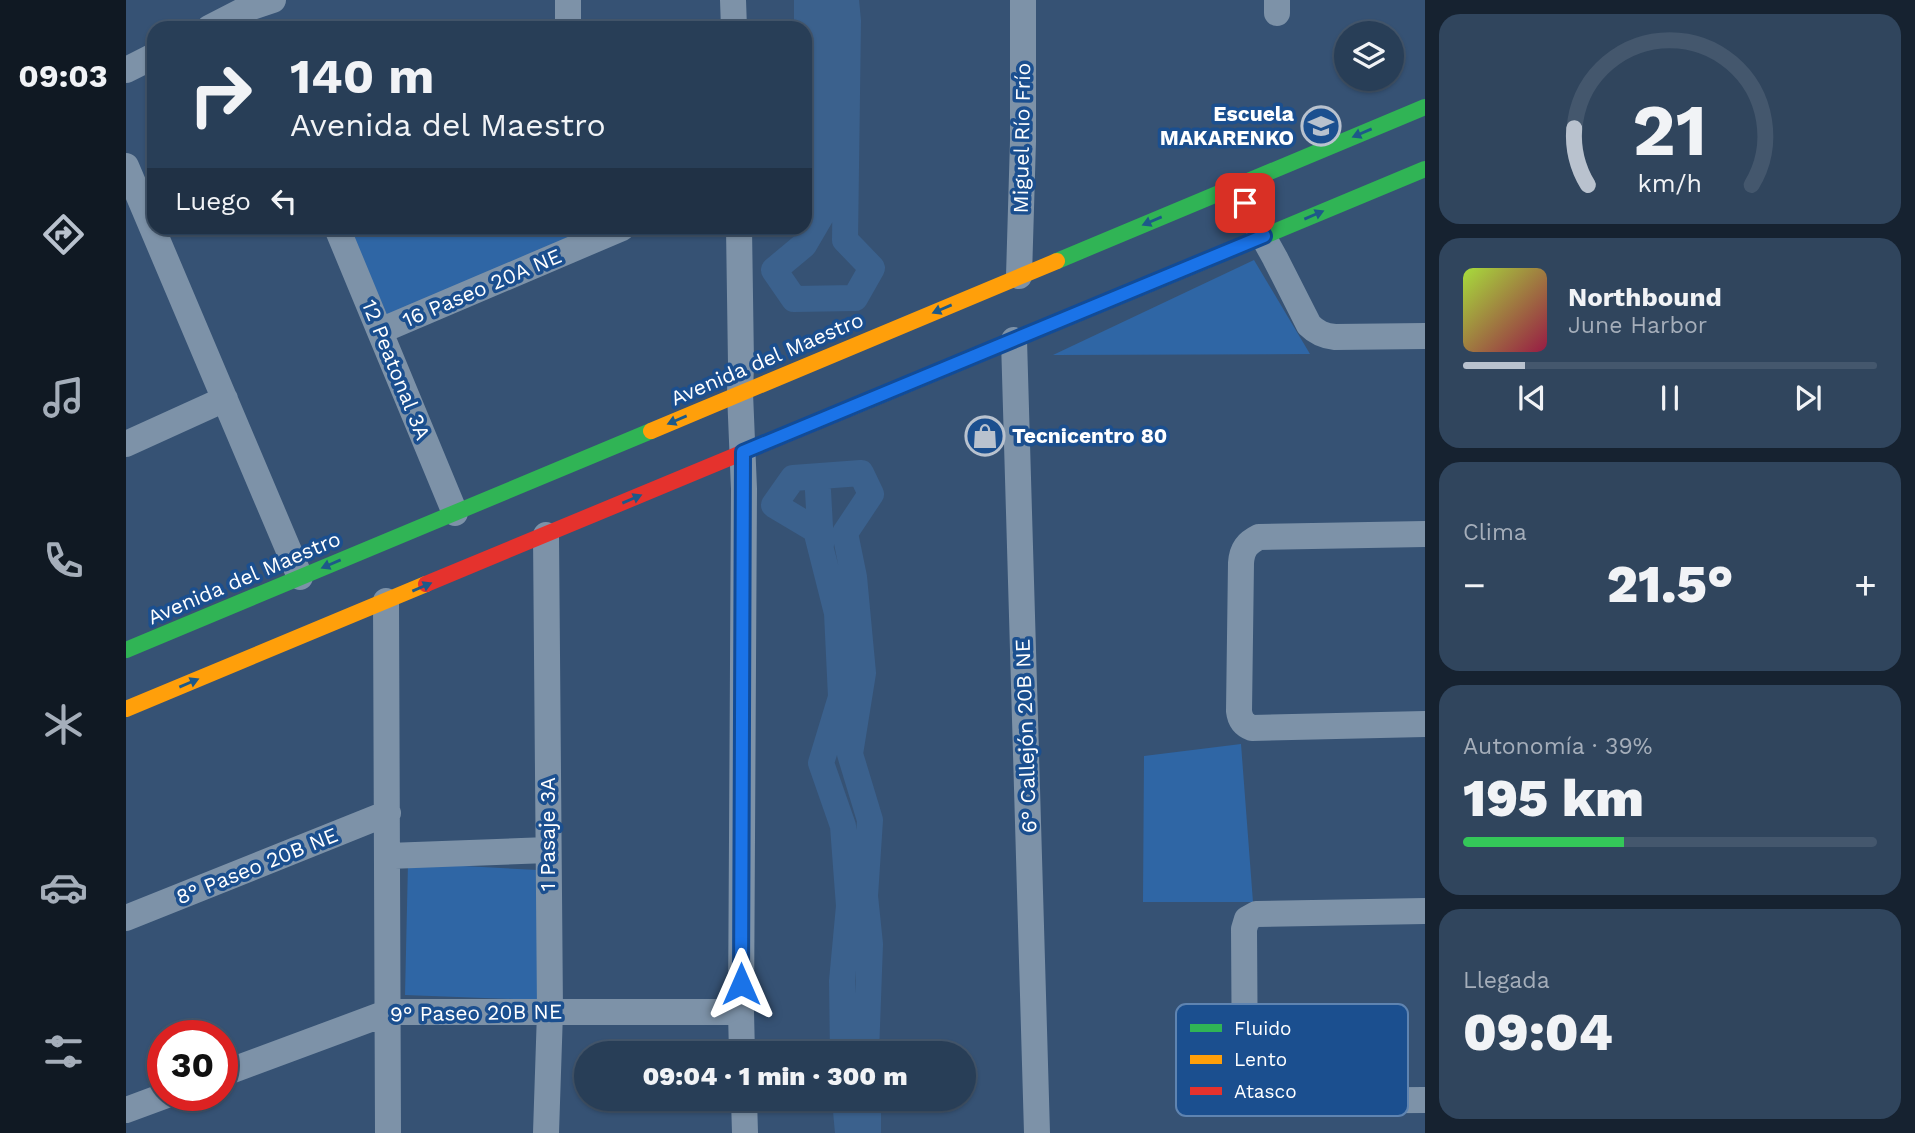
<!DOCTYPE html>
<html lang="es">
<meta charset="utf-8">
<style>
:root{--surface:#283e57;--page:#30455d;--text:#f1f3f6;--muted:#a5aeba;--line:#44576d;--accent:#b9c2ce}
body{margin:0;font-family:"Work Sans",sans-serif;background:var(--page);color:var(--text);height:100vh;display:flex;flex-direction:column;font-size:26px;white-space:nowrap}
*{box-sizing:border-box;margin:0}
p{font-size:23px;color:var(--muted)}
.icon{flex:none;width:38px;height:38px;fill:none;stroke:currentColor;stroke-width:2;stroke-linecap:round;stroke-linejoin:round}
.map{position:relative;flex:1;overflow:hidden}
.sheet{display:flex;flex-direction:column;gap:14px;padding:14px;background:#162230;width:490px}
.sheet>*{flex:none}
.top-card{position:absolute;left:21px;top:21px;width:665px;height:214px;border-radius:21px;box-shadow:0 2px 5px #0004,0 0 0 2px var(--line);background:#283e57;color:var(--text);overflow:hidden}
.fabs{position:absolute;left:1208px;top:21px;display:grid;gap:14px}
.fabs a{display:grid;place-items:center;width:70px;height:70px;border-radius:50%;background:var(--surface);box-shadow:0 2px 5px #0004,0 0 0 2px var(--line);font-size:35px}
.speed{position:absolute;left:21px;top:1020px;display:flex;gap:14px;font-size:35px;font-weight:700;text-align:center}
.speed>*{display:grid;place-content:center;width:91px;height:91px;border-radius:50%;background:var(--surface);box-shadow:0 2px 5px #0004,0 0 0 2px var(--line);line-height:1}
.speed .limit{border:10px solid #d22;background:#fff;color:#111}
.pin{position:absolute;display:grid;place-items:center;width:60px;height:60px;color:#fff;margin:-30px;border-radius:14px;box-shadow:0 4px 10px #0006}
.me{position:absolute;width:77px;margin:-38px;rotate:0deg;stroke-linejoin:round;filter:drop-shadow(0 0 5px #0008)}
.turn{display:flex;align-items:center;gap:24px;height:147px;padding:0 28px;font-size:32px}
.turn .icon{width:91px;height:91px;stroke-width:2.5}
.turn b{display:block;font-size:49px;line-height:60px}
.then{display:flex;align-items:center;height:66px;padding:0 28px;background:#0003;gap:14px;font-size:26px}
.big{font-size:52px;font-weight:800;line-height:1.1}
.sheet .widget{flex:1;display:flex;flex-direction:column;justify-content:center;gap:10px;min-width:0;padding:0 24px;border-radius:21px;background:var(--page)}
.sheet .dial{align-items:center;gap:0}
.dial svg{height:182px;overflow:visible;fill:none;stroke:var(--line);stroke-width:7;stroke-linecap:round;text-anchor:middle}
.dial text{fill:var(--text);stroke:none}
.song{display:flex;align-items:center;gap:21px}
.cover{width:84px;height:84px;border-radius:10px;background:linear-gradient(135deg,hsl(80 70% 55%),hsl(340 70% 35%))}
.played{height:7px;border-radius:4px;background:linear-gradient(90deg,var(--accent) 15%,var(--line) 15%)}
.keys{display:flex;justify-content:space-around;direction:ltr}
.heat{display:flex;justify-content:space-between;align-items:center;font-size:38px;direction:ltr}
.charge{height:10px;border-radius:5px;background:linear-gradient(90deg,#34c759 39%,var(--line) 0)}
.trip{position:absolute;left:448px;top:1041px;width:402px;height:70px;border-radius:35px;background:var(--surface);box-shadow:0 2px 5px #0004,0 0 0 2px var(--line);font-weight:800;line-height:70px;text-align:center}
main{display:flex;flex:1;min-height:0}
.menu{display:flex;flex-direction:column;width:126px;justify-content:space-around;align-items:center;background:#101923;color:var(--muted)}
.menu .icon{width:49px;height:49px}
.menu .on{color:var(--accent)}
.menu b{font-size:32px;color:var(--text)}
.map>svg:first-child{display:block}
</style>
<main>
<nav class="menu">
<b>09:03</b>
<svg class="icon on" aria-label="directions" viewBox="0 0 24 24"><path d="M12 3l9 9-9 9-9-9zM9 14v-3h6M13 9l2 2-2 2"/></svg>
<svg class="icon" aria-label="music" viewBox="0 0 24 24"><path d="M9 18V5l10-2v13"/><circle cx="6" cy="18" r="3"/><circle cx="16" cy="16" r="3"/></svg>
<svg class="icon" aria-label="phone" viewBox="0 0 24 24"><path d="M5 4h4l2 5-3 2q2 4 5 5l2-3 5 2v4C11 20 4 13 5 4z"/></svg>
<svg class="icon" aria-label="climate" viewBox="0 0 24 24"><path d="M12 3v18M4 7l16 10M4 17L20 7"/></svg>
<svg class="icon" aria-label="car" viewBox="0 0 24 24"><path d="M5 17H2v-5l4-1 3-4h7l3 4 3 1v5h-3M9 17h6M6 11h13"/><circle cx="7" cy="17" r="2"/><circle cx="17" cy="17" r="2"/></svg>
<svg class="icon" aria-label="filters" viewBox="0 0 24 24"><path d="M4 7h16M4 17h16"/><circle cx="9" cy="7" r="2"/><circle cx="15" cy="17" r="2"/></svg>
</nav>
<div class="map">
<svg width="1299" height="1133" viewBox="0 0 1299 1133">
<rect width="100%" height="100%" fill="#365274"/>
<!-- green -->
<path fill="#2f66a5" d="M211,228H446V249L254,331Z
M1128,260L1184,354L927,355Z
M1115,744L1127,902H1017L1018,756Z
M282,863L412,870V1000L279,995Z"/>
<g fill="none" stroke-linecap="round" stroke-linejoin="round">
<!-- canal -->
<path stroke="#3b618d" stroke-width="26" d="M681,0V144
M702,0L703,19L699,209L678,245L648,270L668,299L729,298L746,268L719,240L722,21L720,0
M692,491L695,545
M717,1054L716,981L723,906L717,826L695,763L715,697L711,613L690,530L648,505L667,478L735,473L745,494L719,533L728,577L737,673L724,754L744,820L739,896L744,944L740,1054
M719,1099L722,1133
M742,1099V1133"/>
<!-- street -->
<path stroke="#7d92a8" stroke-width="26" d="M442,0V28
M607,0L608,28
M1151,13V0
M83,28L120,9L147,0
M0,70L28,56
M0,166L174,577
M1109,186L1149,258L1183,325C1191,333 1198,336 1209,337L1299,336
M211,228L329,513
M613,228L615,364L614,393L618,489L615,1012L616,1054
M893,276L897,141V0
M254,331L496,228
M888,340L911,1133
M0,444L99,399
M1299,534L1133,537C1121,543 1116,549 1115,563L1113,711C1114,720 1118,725 1126,728L1299,724
M420,535L424,1012L420,1133
M260,601L262,1133
M262,856L422,850
M1299,911L1130,914L1121,919L1118,929L1119,1083C1120,1093 1124,1098 1133,1101L1299,1100
M0,918L262,813
M96,1074L263,1012H615
M618,1099L619,1133
M0,1110L38,1096"/>
<!-- fast -->
<path stroke="#30b455" stroke-width="16" d="M1081,260L1299,169
M931,261L1299,107
M0,650L525,431"/>
<!-- slow -->
<path stroke="#ff9f0a" stroke-width="16" d="M724,408L1081,260
M525,431L931,261
M0,709L300,584"/>
<!-- jam -->
<path stroke="#e5322d" stroke-width="16" d="M300,584L724,408"/>
</g>
<!-- one-way arrows -->
<defs><path id="oneway-solid" d="M-6-.8H1V-3.2L6.5 0L1 3.2V.8H-6Z" transform="scale(1.75)"/></defs>
<g fill="#1d5989">
<use href="#oneway-solid" transform="translate(1236 133) rotate(157)"/>
<use href="#oneway-solid" transform="translate(1188 215) rotate(-23)"/>
<use href="#oneway-solid" transform="translate(1026 221) rotate(157)"/>
<use href="#oneway-solid" transform="translate(816 309) rotate(157)"/>
<use href="#oneway-solid" transform="translate(551 420) rotate(157)"/>
<use href="#oneway-solid" transform="translate(506 499) rotate(-23)"/>
<use href="#oneway-solid" transform="translate(205 564) rotate(157)"/>
<use href="#oneway-solid" transform="translate(296 587) rotate(-23)"/>
<use href="#oneway-solid" transform="translate(63 683) rotate(-23)"/>
</g>
<g fill="none" stroke-linecap="round" stroke-linejoin="round">
<!-- route casing -->
<g stroke="#114b97" stroke-width="18">
<path id="route" d="M615,984L617,452L1138,236L1119,203"/>
</g>
<!-- route -->
<use href="#route" stroke="#1a73e8" stroke-width="12"/>
</g>
<!-- icons -->
<defs>
<g id="school-ring" transform="scale(2.0125)"><circle r="9.5" fill="#1b4f8f" stroke="#b9c2ce" stroke-width="1.5"/><path d="M0-5L7-2L0 1L-7-2ZM-4 1L0 2.5L4 1V4Q0 6-4 4Z" fill="#b9c2ce"/></g>
<g id="shop-ring" transform="scale(2.0125)"><circle r="9.5" fill="#1b4f8f" stroke="#b9c2ce" stroke-width="1.5"/><path d="M-5-2.5h2.3a2.7 3.5 0 0 1 5.4 0H5L5.5 6h-11ZM-1.5-2.5h3a1.5 2.3 0 0 0-3 0Z" fill="#b9c2ce"/></g>
</defs>
<g fill-rule="evenodd">
<use href="#school-ring" x="1195" y="126"/>
<use href="#shop-ring" x="859" y="436"/>
</g>
<g text-anchor="middle" stroke-width="7" stroke-linejoin="round" paint-order="stroke">
<!-- poi labels -->
<g font-size="21" font-weight="bold" fill="#fff" stroke="#1b4f8f" text-anchor="end">
<text x="1168" y="121">Escuela<tspan x="1168" dy="24">MAKARENKO</tspan></text>
<text x="886" y="443" text-anchor="start">Tecnicentro 80</text>
</g>
<!-- street labels -->
<g font-size="21" fill="#fff" stroke="#1b4f8f">
<text transform="translate(896 138) rotate(-89)" y="7">Miguel Río Frío</text>
<text transform="translate(356 288) rotate(-23)" y="7">16 Paseo 20A NE</text>
<text transform="translate(641 359) rotate(-23)" y="7">Avenida del Maestro</text>
<text transform="translate(270 370) rotate(68)" y="7">12 Peatonal 3A</text>
<text transform="translate(118 578) rotate(-23)" y="7">Avenida del Maestro</text>
<text transform="translate(900 736) rotate(-92)" y="7">6° Callejón 20B NE</text>
<text transform="translate(422 834) rotate(-90)" y="7">1 Pasaje 3A</text>
<text transform="translate(131 866) rotate(-22)" y="7">8° Paseo 20B NE</text>
<text transform="translate(350 1013) rotate(-1)" y="7">9° Paseo 20B NE</text>
</g>
</g>
<!-- legend -->
<rect x="1050" y="1004" width="232" height="112" rx="10" fill="#1b4f8f" stroke="#5f84b1" stroke-width="2"/>
<rect x="1064" y="1024" width="32" height="8" fill="#30b455"/>
<rect x="1064" y="1055" width="32" height="9" fill="#ff9f0a"/>
<rect x="1064" y="1087" width="32" height="8" fill="#e5322d"/>
<g font-size="19" fill="#fff">
<text x="1108" y="1035">Fluido</text>
<text x="1108" y="1066">Lento</text>
<text x="1108" y="1098">Atasco</text>
</g>
</svg>
<div class="fabs">
<a><svg class="icon" aria-label="layers" viewBox="0 0 24 24"><path d="M12 4l9 5-9 5-9-5zM3 14l9 5 9-5"/></svg></a>
</div>
<div class="speed"><div class="limit">30</div></div>
<div class="pin" style="left:1119px;top:203px;background:#d93025"><svg class="icon" aria-label="arrive" viewBox="0 0 24 24"><path d="M6 21V4h12l-3 4 3 4H6"/></svg></div>
<svg class="me" style="left:615px;top:984px" viewBox="-20 -20 40 40"><path d="M0-17L14 15 0 8-14 15z" fill="#1a73e8" stroke="#fff" stroke-width="4"/></svg>
<div class="trip">09:04 · 1 min · 300 m</div>
<div class="top-card">
<div class="turn"><svg class="icon" aria-label="right" viewBox="0 0 24 24"><path d="M7 20v-9h11M14 6l5 5-5 5"/></svg><div><b>140 m</b>Avenida del Maestro</div></div>
<div class="then">Luego<svg class="icon" aria-label="left" viewBox="0 0 24 24"><path d="M17 20v-9H6M10 6l-5 5 5 5"/></svg></div>
</div>
</div>
<section class="sheet">
<div class="widget dial"><svg viewBox="0 0 100 80">
<path d="M14 69A42 42 0 1 1 86 69"/>
<path d="M14 69A42 42 0 0 1 8 44" stroke="#b9c2ce"/>
<text x="50" y="56" font-size="32" font-weight="700">21</text>
<text x="50" y="72" font-size="11">km/h</text>
</svg></div>
<div class="widget">
<div class="song"><i class="cover"></i><div><b>Northbound</b><p>June Harbor</p></div></div>
<div class="played"></div>
<div class="keys"><svg class="icon" aria-label="previous" viewBox="0 0 24 24"><path d="M18 5L8 12l10 7zM5 5v14"/></svg><svg class="icon" aria-label="pause" viewBox="0 0 24 24"><path d="M8 5v14M16 5v14"/></svg><svg class="icon" aria-label="next" viewBox="0 0 24 24"><path d="M6 5l10 7-10 7zM19 5v14"/></svg></div>
</div>
<div class="widget"><p>Clima</p>
<div class="heat"><a>−</a><b class="big">21.5°</b><a>+</a></div>
</div>
<div class="widget"><p>Autonomía · 39%</p><b class="big">195 km</b><div class="charge"></div></div>
<div class="widget"><p>Llegada</p><b class="big">09:04</b></div>
</section>
</main>
